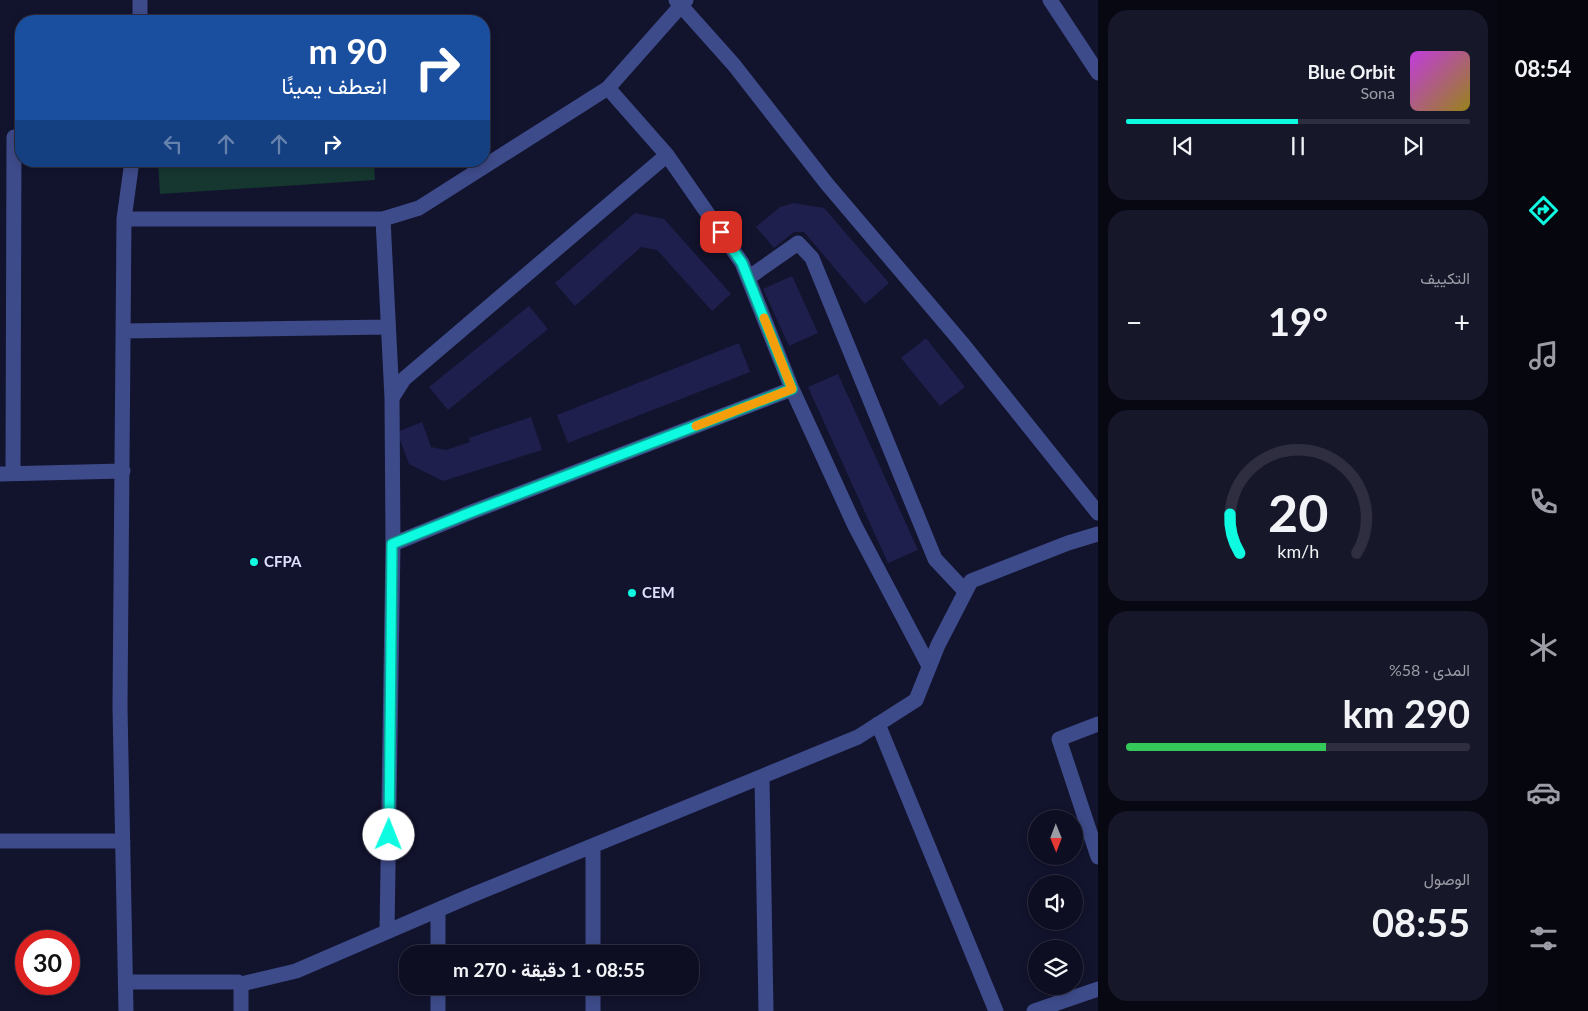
<!DOCTYPE html>
<html lang="ar">
<meta charset="utf-8">
<style>
:root{--surface:#0e0e22;--page:#17172a;--text:#f1f3f6;--muted:#9b9ca5;--line:#2e2e40;--accent:#0efbe2}
body{margin:0;font-family:Lato,Vazirmatn,sans-serif;background:var(--page);color:var(--text);direction:rtl;height:100vh;display:flex;flex-direction:column;font-size:19px;white-space:nowrap}
*{box-sizing:border-box;margin:0}
p{font-size:16px;color:var(--muted)}
.icon{flex:none;width:28px;height:28px;fill:none;stroke:currentColor;stroke-width:2;stroke-linecap:round;stroke-linejoin:round}
.map{position:relative;flex:1;overflow:hidden;direction:ltr}
.sheet{display:flex;flex-direction:column;gap:10px;padding:10px;background:#080813;width:400px}
.sheet>*{flex:none}
.hud{position:absolute;left:15px;top:15px;width:475px;height:152px;border-radius:20px;box-shadow:0 2px 8px #0003,0 0 0 1px var(--line);direction:rtl;background:#1a4fa0;color:#fff;overflow:hidden}
.needle{width:32px;rotate:179deg}
.tools{position:absolute;left:1028px;top:810px;display:grid;gap:10px}
.tools a{display:grid;place-items:center;width:55px;height:55px;border-radius:50%;background:var(--surface);box-shadow:0 2px 8px #0003,0 0 0 1px var(--line);font-size:25px}
.speed{position:absolute;left:15px;top:930px;display:flex;gap:10px;font-size:25px;font-weight:700;text-align:center}
.speed>*{display:grid;place-content:center;width:65px;height:65px;border-radius:50%;background:var(--surface);box-shadow:0 2px 8px #0003,0 0 0 1px var(--line);line-height:1}
.speed .limit{border:8px solid #d22;background:#fff;color:#111}
.pin{position:absolute;display:grid;place-items:center;width:42px;height:42px;color:#fff;margin:-21px;border-radius:10px;box-shadow:0 2px 8px #0006}
.me{position:absolute;width:55px;margin:-28px;rotate:1deg;stroke-linejoin:round;filter:drop-shadow(0 0 4px #0008)}
.turn{display:flex;align-items:center;gap:18px;height:105px;padding:0 20px;font-size:22px}
.turn .icon{width:65px;height:65px;stroke-width:2.5}
.turn b{display:block;font-size:35px;line-height:42px}
.lanes{display:flex;align-items:center;height:48px;padding:0 20px;background:#0003;justify-content:center;gap:25px;direction:ltr}
.lanes .off{opacity:.35}
.big{font-size:38px;font-weight:700;line-height:1.1}
.sheet .tile{flex:1;display:flex;flex-direction:column;justify-content:center;gap:8px;min-width:0;padding:0 18px;border-radius:20px;background:var(--page)}
.sheet .dial{align-items:center;gap:0}
.dial svg{height:130px;overflow:visible;fill:none;stroke:var(--line);stroke-width:7;stroke-linecap:round;text-anchor:middle}
.dial text{fill:var(--text);stroke:none}
.song{display:flex;align-items:center;gap:15px}
.cover{width:60px;height:60px;border-radius:8px;background:linear-gradient(135deg,hsl(290 70% 55%),hsl(50 70% 35%))}
.played{height:5px;border-radius:2px;background:linear-gradient(90deg,var(--accent) 50%,var(--line) 50%)}
.keys{display:flex;justify-content:space-around;direction:ltr}
.heat{display:flex;justify-content:space-between;align-items:center;font-size:28px;direction:ltr}
.charge{height:8px;border-radius:4px;background:linear-gradient(90deg,#34c759 58%,var(--line) 0)}
.trip{position:absolute;left:399px;top:945px;width:300px;height:50px;border-radius:20px;background:var(--surface);box-shadow:0 2px 8px #0003,0 0 0 1px var(--line);font-weight:700;line-height:50px;text-align:center;direction:rtl}
main{display:flex;flex:1;min-height:0}
.tabs{display:flex;flex-direction:column;width:90px;justify-content:space-around;align-items:center;background:#06060e;color:var(--muted)}
.tabs .icon{width:35px;height:35px}
.tabs .active{color:var(--accent)}
.tabs b{font-size:22px;color:var(--text)}
.map>svg:first-child{display:block}
</style>
<main>
<nav class="tabs">
<b>08:54</b>
<svg class="icon active" aria-label="directions" viewBox="0 0 24 24"><path d="M12 3l9 9-9 9-9-9zM9 14v-3h6M13 9l2 2-2 2"/></svg>
<svg class="icon" aria-label="music" viewBox="0 0 24 24"><path d="M9 18V5l10-2v13"/><circle cx="6" cy="18" r="3"/><circle cx="16" cy="16" r="3"/></svg>
<svg class="icon" aria-label="phone" viewBox="0 0 24 24"><path d="M5 4h4l2 5-3 2q2 4 5 5l2-3 5 2v4C11 20 4 13 5 4z"/></svg>
<svg class="icon" aria-label="climate" viewBox="0 0 24 24"><path d="M12 3v18M4 7l16 10M4 17L20 7"/></svg>
<svg class="icon" aria-label="car" viewBox="0 0 24 24"><path d="M5 17H2v-5l4-1 3-4h7l3 4 3 1v5h-3M9 17h6M6 11h13"/><circle cx="7" cy="17" r="2"/><circle cx="17" cy="17" r="2"/></svg>
<svg class="icon" aria-label="filters" viewBox="0 0 24 24"><path d="M4 7h16M4 17h16"/><circle cx="9" cy="7" r="2"/><circle cx="15" cy="17" r="2"/></svg>
</nav>
<section class="sheet">
<div class="tile">
<div class="song"><i class="cover"></i><div><b>Blue Orbit</b><p>Sona</p></div></div>
<div class="played"></div>
<div class="keys"><svg class="icon" aria-label="previous" viewBox="0 0 24 24"><path d="M18 5L8 12l10 7zM5 5v14"/></svg><svg class="icon" aria-label="pause" viewBox="0 0 24 24"><path d="M8 5v14M16 5v14"/></svg><svg class="icon" aria-label="next" viewBox="0 0 24 24"><path d="M6 5l10 7-10 7zM19 5v14"/></svg></div>
</div>
<div class="tile"><p>التكييف</p>
<div class="heat"><a>−</a><b class="big">19°</b><a>+</a></div>
</div>
<div class="tile dial"><svg viewBox="0 0 100 80">
<path d="M14 69A42 42 0 1 1 86 69"/>
<path d="M14 69A42 42 0 0 1 8 45" stroke="#0efbe2"/>
<text x="50" y="56" font-size="32" font-weight="700">20</text>
<text x="50" y="72" font-size="11">km/h</text>
</svg></div>
<div class="tile"><p>المدى · 58%</p><b class="big">290 km</b><div class="charge"></div></div>
<div class="tile"><p>الوصول</p><b class="big">08:55</b></div>
</section>
<div class="map">
<svg width="1098" height="1011" viewBox="0 0 1098 1011">
<rect width="100%" height="100%" fill="#12132d"/>
<!-- green -->
<path fill="#15372f" d="M158,161H374L375,180L160,194Z"/>
<!-- building -->
<path fill="#1f1f4d" d="M793,203L824,208L889,283L865,304L804,232H794L774,248L756,227L780,207Z
M635,213L664,219L731,294L712,311L657,250L641,247L575,306L555,283Z
M792,276L818,333L789,346L763,289Z
M529,306L548,329L448,410L429,387Z
M926,338L965,387L940,406L901,358Z
M739,343L750,372L568,443L557,415Z
M838,374L918,550L888,563L808,387Z
M531,417L542,450L443,481L409,464L397,432L422,422L431,447L446,450L470,442L469,438Z"/>
<g fill="none" stroke-linecap="round" stroke-linejoin="round">
<!-- minor -->
<path stroke="#3e4b8a" stroke-width="15" d="M676,0L734,65L827,184L962,343L1098,513
M1050,0L1098,73
M140,21V0
M608,88L667,155L742,263L792,389L855,526L929,666
M124,219H383L419,208L608,88L686,0
M383,219L392,398L393,544L387,932
M748,278L798,243L812,258L935,559L965,591
M124,331L388,327
M392,398L404,379L667,155
M13,473L14,137
M0,474L123,471
M393,544L469,513L792,389
M878,724L996,1011
M1098,724L1059,739L1098,857
M762,777L766,1011
M0,841H123
M593,846V954
M438,910V954
M126,982H238L241,984L296,971L470,896L858,737L916,700L938,645L971,581L1068,543L1098,534
M438,986V1011
M593,986V1011
M126,1011L120,707L124,219L132,161
M241,1011V984
M1034,1011L1098,989"/>
</g>
<g fill="none" stroke-linecap="round" stroke-linejoin="round">
<!-- route casing -->
<g stroke="#09a393" stroke-width="12">
<path id="route" d="M389,835L392,544L469,513L792,389L742,263L721,232"/>
</g>
<!-- route -->
<use href="#route" stroke="#0efbe2" stroke-width="9"/>
<!-- slow -->
<path stroke="#f59e0b" stroke-width="9" d="M696,426L792,389L764,318"/>
</g>
<!-- markers -->
<g fill="#0efbe2" stroke="#12132d" stroke-width="2">
<circle cx="254" cy="562" r="5"/>
<circle cx="632" cy="593" r="5"/>
</g>
<g text-anchor="middle" stroke-width="4" stroke-linejoin="round" paint-order="stroke">
<!-- poi labels -->
<g font-size="15" font-weight="bold" fill="#dee1fe" stroke="#12132d" text-anchor="start">
<text x="264" y="567">CFPA</text>
<text x="642" y="598">CEM</text>
</g>
</g>
</svg>
<div class="tools">
<a><svg class="needle" viewBox="-14 -14 28 28"><path d="M0-13l5 13h-10z" fill="#e53935"/><path d="M0 13l5-13h-10z" fill="#9b9ca5"/></svg></a>
<a><svg class="icon" aria-label="sound" viewBox="0 0 24 24"><path d="M4 9h4l5-4v14l-5-4H4zM17 9q2 3 0 6"/></svg></a>
<a><svg class="icon" aria-label="layers" viewBox="0 0 24 24"><path d="M12 4l9 5-9 5-9-5zM3 14l9 5 9-5"/></svg></a>
</div>
<div class="speed"><div class="limit">30</div></div>
<div class="pin" style="left:721px;top:232px;background:#d93025"><svg class="icon" aria-label="arrive" viewBox="0 0 24 24"><path d="M6 21V4h12l-3 4 3 4H6"/></svg></div>
<svg class="me" style="left:389px;top:835px" viewBox="-20 -20 40 40"><circle r="19" fill="#fff"/><path d="M0-13L10 11 0 6-10 11z" fill="#0efbe2"/></svg>
<div class="trip">08:55 · 1 دقيقة · 270 m</div>
<div class="hud">
<div class="turn"><svg class="icon" aria-label="right" viewBox="0 0 24 24"><path d="M7 20v-9h11M14 6l5 5-5 5"/></svg><div><b>90 m</b>انعطف يمينًا</div></div>
<div class="lanes"><svg class="icon off" aria-label="left" viewBox="0 0 24 24"><path d="M17 20v-9H6M10 6l-5 5 5 5"/></svg><svg class="icon off" aria-label="ahead" viewBox="0 0 24 24"><path d="M12 20V5M6 11l6-6 6 6"/></svg><svg class="icon off" aria-label="ahead" viewBox="0 0 24 24"><path d="M12 20V5M6 11l6-6 6 6"/></svg><svg class="icon" aria-label="right" viewBox="0 0 24 24"><path d="M7 20v-9h11M14 6l5 5-5 5"/></svg></div>
</div>
</div>
</main>
